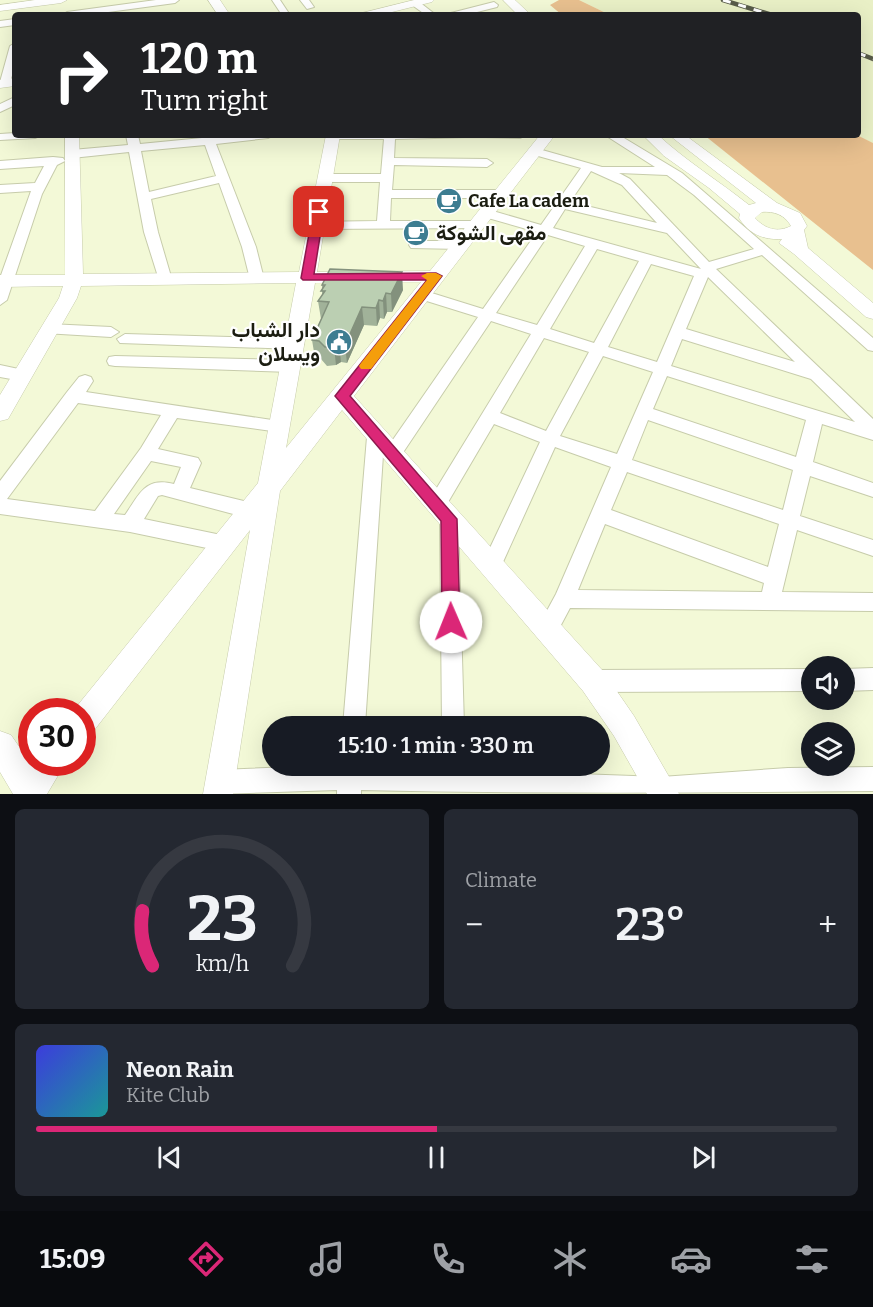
<!DOCTYPE html>
<meta charset="utf-8">
<style>
:root{--surface:#171b24;--page:#242831;--text:#f1f3f6;--muted:#9ea1a6;--line:#363941;--accent:#db2777}
body{margin:0;font-family:Bitter,Vazirmatn,serif;background:var(--page);color:var(--text);height:100vh;display:flex;flex-direction:column;font-size:22px;white-space:nowrap}
*{box-sizing:border-box;margin:0}
p{font-size:20px;color:var(--muted)}
.icon{flex:none;width:33px;height:33px;fill:none;stroke:currentColor;stroke-width:2;stroke-linecap:round;stroke-linejoin:round}
.map{position:relative;height:794px;overflow:hidden}
.side{display:flex;flex-direction:column;gap:15px;padding:15px;background:#0d0f14;flex:1}
.side>*{flex:none}
.banner{position:absolute;left:12px;top:12px;width:849px;height:126px;border-radius:6px;box-shadow:0 6px 24px #0002;background:#202124;color:#fff;overflow:hidden}
.controls{position:absolute;left:801px;top:656px;display:grid;gap:12px}
.controls a{display:grid;place-items:center;width:54px;height:54px;border-radius:50%;background:var(--surface);box-shadow:0 6px 24px #0002;font-size:30px}
.speed{position:absolute;left:18px;top:698px;display:flex;gap:12px;font-size:30px;font-weight:700;text-align:center}
.speed>*{display:grid;place-content:center;width:78px;height:78px;border-radius:50%;background:var(--surface);box-shadow:0 6px 24px #0002;line-height:1}
.speed .limit{border:9px solid #d22;background:#fff;color:#111}
.pin{position:absolute;display:grid;place-items:center;width:51px;height:51px;color:#fff;margin:-26px;border-radius:12px;box-shadow:0 3px 9px #0006}
.me{position:absolute;width:66px;margin:-33px;rotate:359deg;stroke-linejoin:round;filter:drop-shadow(0 0 4px #0008)}
.turn{display:flex;align-items:center;gap:21px;height:126px;padding:0 30px;font-size:27px}
.turn .icon{width:78px;height:78px;stroke-width:2.5}
.turn b{display:block;font-size:42px;line-height:51px}
.big{font-size:45px;font-weight:600;line-height:1.1}
.side .widget{flex:1;display:flex;flex-direction:column;justify-content:center;gap:9px;min-width:0;padding:0 21px;border-radius:9px;background:var(--page)}
.side .dial{align-items:center;gap:0}
.dial svg{height:156px;overflow:visible;fill:none;stroke:var(--line);stroke-width:7;stroke-linecap:round;text-anchor:middle}
.dial text{fill:var(--text);stroke:none}
.song{display:flex;align-items:center;gap:18px}
.cover{width:72px;height:72px;border-radius:9px;background:linear-gradient(135deg,hsl(240 70% 55%),hsl(180 70% 35%))}
.played{height:6px;border-radius:3px;background:linear-gradient(90deg,var(--accent) 50%,var(--line) 50%)}
.keys{display:flex;justify-content:space-around;direction:ltr}
.heat{display:flex;justify-content:space-between;align-items:center;font-size:33px;direction:ltr}
.side .tiles{flex:1;display:grid;gap:15px;grid-template-columns:1fr 1fr}
.widget:last-child{grid-column:span 2}
.trip{position:absolute;left:262px;top:716px;width:348px;height:60px;border-radius:30px;background:var(--surface);box-shadow:0 6px 24px #0002;font-weight:600;line-height:60px;text-align:center}
.menu{display:flex;height:96px;justify-content:space-around;align-items:center;background:#090b0e;color:var(--muted)}
.menu .icon{width:42px;height:42px}
.menu .active{color:var(--accent)}
.menu b{font-size:27px;color:var(--text)}
.map>svg:first-child{display:block}
</style>
<div class="map">
<svg width="873" height="794" viewBox="0 0 873 794">
<rect width="100%" height="100%" fill="#f3f9d7"/>
<!-- built -->
<path fill="#e9f0c6" d="M579,0H873V143L857,135L858,15H610Z"/>
<!-- green -->
<path fill="#e8c08f" d="M559,0H579L610,15H562L550,5Z
M704,135H857L873,143V270Z"/>
<g fill="none" stroke-linecap="round" stroke-linejoin="round">
<!-- minor casing -->
<g stroke="#c7ccab" stroke-width="2">
<path id="minor" d="M156,0H179L175,3L86,15H63L67,12Z
M272,0H280L290,15H282Z
M300,0H309L314,7L307,9Z
M412,1H418L436,15H426L412,5Z
M494,2L498,5L497,7L477,12L480,15H443Z
M15,19V25L0,27V21Z
M15,43V64L10,83L1,85L0,82L10,46Z
M15,97V105L0,112V104Z
M15,133V135H41L35,138L0,140V134Z
M126,135H138L140,144L233,135H274L268,138L216,144L256,247L264,279L262,282L257,283L250,279L242,247L219,183L151,199L158,232L172,280L170,283H160L144,232L129,152L72,158L66,154L72,150L128,145ZM205,145L216,176L149,192L141,151Z
M327,135H526L520,138L474,137L395,139L394,158L487,159L493,163L487,167L394,165L392,190H502L508,194L502,198H391L390,221H477L482,222L484,225L482,228L316,229L311,228L309,225L311,222L377,221L380,182H325L319,178L325,174H381L384,139H332L328,138Z
M605,135H619L682,173L873,338V351L868,350L762,255L716,269L873,419V440L822,424L813,462L873,483V497L810,476L800,516L873,540V556L797,530L782,592L873,593V611L570,608L554,638L547,641L540,638L536,631L556,594L611,467L555,447L498,573L491,576L484,573L481,567L540,442L494,424L444,509L437,512L430,509L428,504L430,499L531,334L491,321L398,460L392,462L386,460L383,455L365,726H343L367,437L370,432L376,430L382,432L385,437L383,454L478,317L417,298L415,295L422,290L483,309L537,232L481,216L480,213L481,210L486,209L541,225L581,168L531,154V150L535,148L602,167H655ZM591,171L622,185L657,223L570,202ZM619,173L667,175L694,195L754,249L709,262L630,179ZM565,209L667,233L701,269L553,228ZM548,235L585,246L537,325L496,313ZM597,249L639,261L594,343L550,329ZM651,264L694,276L657,362L608,347ZM708,277L795,362L686,329ZM544,338L589,352L546,431L500,413ZM682,339L811,379L855,422L671,366ZM603,356L653,372L617,454L560,436ZM667,376L806,420L796,457L653,409ZM648,420L793,470L783,510L632,460ZM627,472L779,524L768,567L611,510ZM605,524L764,583L762,592L578,590Z
M53,157L63,158L65,161L57,165L42,194L7,300L0,305V278L31,191L0,193V185L35,183L44,166L0,169V161Z
M416,241H461L468,245L461,249L411,248L409,245L411,242Z
M49,324L111,327L119,332L111,337L44,333L41,329Z
M125,334L296,339L304,344L296,349L120,343L117,339Z
M115,356L291,360L297,362L299,366L297,370L291,372L115,366L109,365L107,361L109,357Z
M0,365L28,371L30,375L28,379L22,381L0,377Z
M85,375L91,377L93,381L86,392L285,422L288,426L285,430L279,432L177,418L158,449L198,458L201,463L190,488L252,503L259,506L261,511L259,516L252,519L162,495L158,496L144,519L226,536L233,538L236,544L233,550L226,552L130,532L0,514V481L67,392L79,377ZM78,403L161,415L141,448L95,511L7,499ZM151,461L181,467L174,484C145,476 139,495 125,515L114,514Z
M449,511L456,513L458,519L464,726H442L440,519L442,513Z
M873,668V690L844,691V669Z
M812,669V691L593,692L585,689L582,681L585,673L593,670Z
M339,765L442,769V765H466V770L661,777L788,768L873,767V791C702,793 531,794 361,790V794H337V790L220,794L211,791L208,782L211,773L220,770Z"/>
</g>
<!-- tertiary casing -->
<g stroke="#c7ccab" stroke-width="1">
<path id="tertiary" d="M35,0H67L61,3L0,11V5Z
M208,0H220L230,15H218Z
M414,0H434L432,2L380,15H360L362,13Z
M503,0H515L531,15H518Z
M15,78V86L0,88V80Z
M65,135H79L83,274L299,272L326,135H340L317,272L430,271L540,135H555L354,396L603,671L634,716L679,794H647L614,736L583,691L342,410L280,491L233,794H203L250,530L92,733L82,737V711H73L258,483L296,283L81,286L77,298L8,419L0,421V395L59,298L63,286L0,287V275H65ZM421,282L286,448L315,283Z
M643,135H658C686,161 719,181 749,205L756,203L669,135H685L777,203L800,213L807,226L804,230L808,248L873,303V319L866,317L794,254L779,243L782,239C763,240 749,234 739,218L740,214L709,188L664,156ZM762,212C774,211 785,215 791,226C777,233 765,229 755,218Z
M0,731L11,735L31,764L33,762H66L47,794H13L0,772Z"/>
</g>
<!-- minor -->
<use href="#minor" fill="#fff" fill-rule="evenodd"/>
<!-- tertiary -->
<use href="#tertiary" fill="#fff" fill-rule="evenodd"/>
<!-- rail casing -->
<g stroke="#585b49" stroke-width="4.5">
<path id="rail" d="M723,0L772,15
M858,53L873,59"/>
</g>
<!-- rail -->
<use href="#rail" stroke="#fff" stroke-width="3" stroke-dasharray="8" stroke-linecap="butt"/>
</g>
<!-- wall -->
<path fill="#a1b299" d="M322,285L403,290L392,312H387L384,319L380,318L377,326L364,325L347,363L341,362L336,365L327,366L321,359L315,358L312,340L321,319L318,301L322,296Z"/>
<!-- shaded-wall -->
<path fill="#83917d" d="M402,272L403,290L392,312L391,294Z
M386,293L387,312L384,319L383,301Z
M379,300L380,318L377,326L376,308Z
M362,307L364,325L347,363L345,345Z
M339,343L341,362L336,365L334,347Z"/>
<!-- building -->
<path fill="#bbcfb2" stroke="#83917d" stroke-width="1.5" d="M330,269L402,272L391,294L386,293L383,301L379,300L376,308L362,307L345,345L339,343L334,347H325L319,341L312,340L329,302L318,301L325,291H321L325,285H322Z"/>
<!-- route -->
<path fill="#db2777" stroke="#8e194d" stroke-width="1.5" d="M319,209L324,212L314,274L436,273L442,276L350,396L457,519L460,622L457,628L451,630L445,628L442,622L441,521L335,396L427,280H303L301,278L313,212Z"/>
<!-- slow -->
<path fill="#f59e0b" d="M427,273H436L442,276L371,369H361L359,366L361,363L427,280L421,276Z"/>
<!-- icons -->
<defs>
<g id="cafe-disc" transform="scale(1.35)"><circle r="9.5" fill="#3d7d91" stroke="#fff"/><path d="M-5.5-4.5H6V0H3Q3 3.5 0 3.5H-2.5Q-5.5 3.5-5.5 0ZM3-3.2v2h1.7v-2ZM-6 4.5H4V6H-6Z" fill="#fff"/></g>
<g id="civic-disc" transform="scale(1.35)"><circle r="9.5" fill="#3d7d91" stroke="#fff"/><path d="M-.6-6.5H3V-4.5H.6V-3L4-1V1h2V6H-6V1h2V-1L-.6-3ZM-1.2 2.5V6h2.4V2.5Z" fill="#fff"/></g>
</defs>
<g fill-rule="evenodd">
<use href="#cafe-disc" x="449" y="201"/>
<use href="#cafe-disc" x="416" y="233"/>
<use href="#civic-disc" x="339" y="342"/>
</g>
<g text-anchor="middle" stroke-width="4.5" stroke-linejoin="round" paint-order="stroke">
<!-- far-poi labels -->
<g font-size="18" font-weight="bold" fill="#1b1d11" stroke="#fff" text-anchor="start">
<text x="468" y="207">Cafe La cadem</text>
</g>
<!-- poi labels -->
<g font-size="21" font-weight="bold" fill="#1b1d11" stroke="#fff" text-anchor="start">
<text x="436" y="240">مقهى الشوكة</text>
<text x="320" y="337" text-anchor="end">دار الشباب<tspan x="320" dy="24">ويسلان</tspan></text>
</g>
</g>
</svg>
<div class="controls">
<a><svg class="icon" aria-label="sound" viewBox="0 0 24 24"><path d="M4 9h4l5-4v14l-5-4H4zM17 9q2 3 0 6"/></svg></a>
<a><svg class="icon" aria-label="layers" viewBox="0 0 24 24"><path d="M12 4l9 5-9 5-9-5zM3 14l9 5 9-5"/></svg></a>
</div>
<div class="speed"><div class="limit">30</div></div>
<div class="pin" style="left:319px;top:212px;background:#d93025"><svg class="icon" aria-label="arrive" viewBox="0 0 24 24"><path d="M6 21V4h12l-3 4 3 4H6"/></svg></div>
<svg class="me" style="left:451px;top:622px" viewBox="-20 -20 40 40"><circle r="19" fill="#fff"/><path d="M0-13L10 11 0 6-10 11z" fill="#db2777"/></svg>
<div class="trip">15:10 · 1 min · 330 m</div>
<div class="banner">
<div class="turn"><svg class="icon" aria-label="right" viewBox="0 0 24 24"><path d="M7 20v-9h11M14 6l5 5-5 5"/></svg><div><b>120 m</b>Turn right</div></div>
</div>
</div>
<section class="side">
<div class="tiles">
<div class="widget dial"><svg viewBox="0 0 100 80">
<path d="M14 69A42 42 0 1 1 86 69"/>
<path d="M14 69A42 42 0 0 1 9 41" stroke="#db2777"/>
<text x="50" y="56" font-size="32" font-weight="700">23</text>
<text x="50" y="72" font-size="11">km/h</text>
</svg></div>
<div class="widget"><p>Climate</p>
<div class="heat"><a>−</a><b class="big">23°</b><a>+</a></div>
</div>
<div class="widget">
<div class="song"><i class="cover"></i><div><b>Neon Rain</b><p>Kite Club</p></div></div>
<div class="played"></div>
<div class="keys"><svg class="icon" aria-label="previous" viewBox="0 0 24 24"><path d="M18 5L8 12l10 7zM5 5v14"/></svg><svg class="icon" aria-label="pause" viewBox="0 0 24 24"><path d="M8 5v14M16 5v14"/></svg><svg class="icon" aria-label="next" viewBox="0 0 24 24"><path d="M6 5l10 7-10 7zM19 5v14"/></svg></div>
</div>
</div>
</section>
<nav class="menu">
<b>15:09</b>
<svg class="icon active" aria-label="directions" viewBox="0 0 24 24"><path d="M12 3l9 9-9 9-9-9zM9 14v-3h6M13 9l2 2-2 2"/></svg>
<svg class="icon" aria-label="music" viewBox="0 0 24 24"><path d="M9 18V5l10-2v13"/><circle cx="6" cy="18" r="3"/><circle cx="16" cy="16" r="3"/></svg>
<svg class="icon" aria-label="phone" viewBox="0 0 24 24"><path d="M5 4h4l2 5-3 2q2 4 5 5l2-3 5 2v4C11 20 4 13 5 4z"/></svg>
<svg class="icon" aria-label="climate" viewBox="0 0 24 24"><path d="M12 3v18M4 7l16 10M4 17L20 7"/></svg>
<svg class="icon" aria-label="car" viewBox="0 0 24 24"><path d="M5 17H2v-5l4-1 3-4h7l3 4 3 1v5h-3M9 17h6M6 11h13"/><circle cx="7" cy="17" r="2"/><circle cx="17" cy="17" r="2"/></svg>
<svg class="icon" aria-label="filters" viewBox="0 0 24 24"><path d="M4 7h16M4 17h16"/><circle cx="9" cy="7" r="2"/><circle cx="15" cy="17" r="2"/></svg>
</nav>
